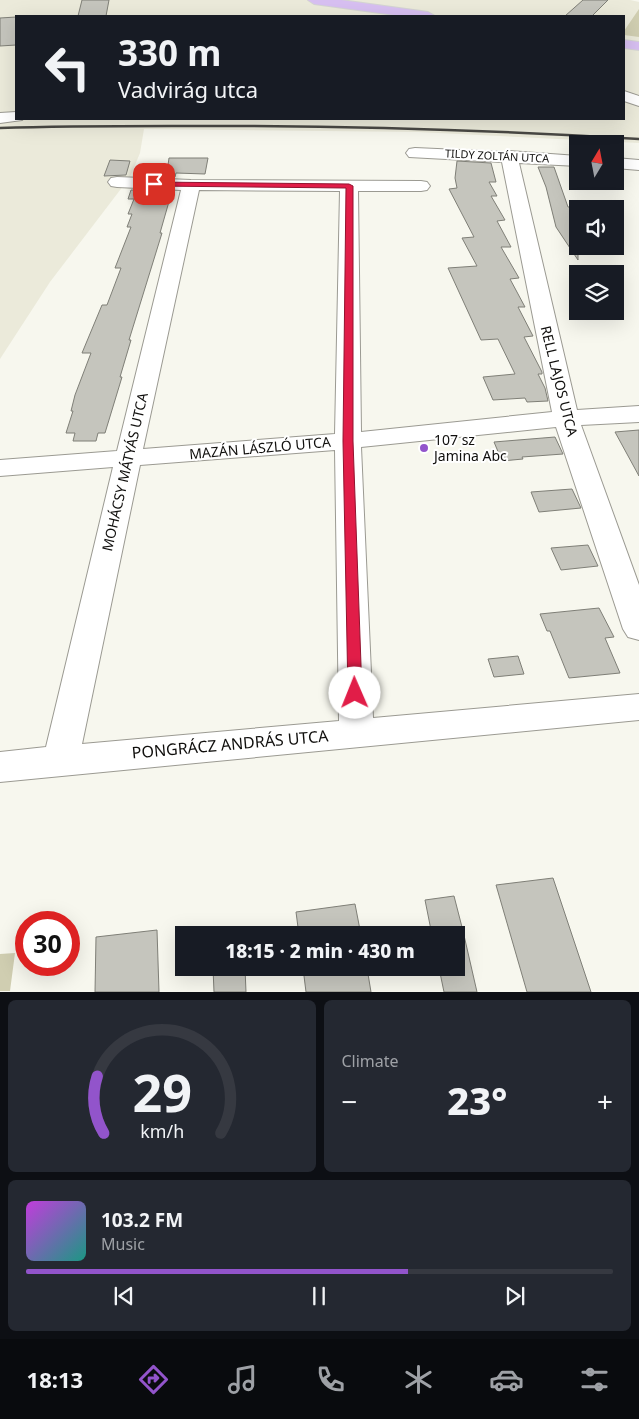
<!DOCTYPE html>
<meta charset="utf-8">
<style>
:root{--surface:#171b24;--page:#242831;--text:#f1f3f6;--muted:#9ea1a6;--line:#363941;--accent:#9254cb}
body{margin:0;font-family:"Noto Sans",sans-serif;background:var(--page);color:var(--text);height:100vh;display:flex;flex-direction:column;font-size:19px;white-space:nowrap}
*{box-sizing:border-box;margin:0}
p{font-size:16px;color:var(--muted)}
.icon{flex:none;width:28px;height:28px;fill:none;stroke:currentColor;stroke-width:2;stroke-linecap:round;stroke-linejoin:round}
.map{position:relative;height:992px;overflow:hidden}
.details{display:flex;flex-direction:column;gap:8px;padding:8px;background:#0d0f14;flex:1}
.details>*{flex:none}
.banner{position:absolute;left:15px;top:15px;width:610px;height:105px;border-radius:0px;box-shadow:0 5px 20px #0002;background:#171b24;color:var(--text);overflow:hidden}
.needle{width:32px;rotate:10deg}
.tools{position:absolute;left:569px;top:135px;display:grid;gap:10px}
.tools a{display:grid;place-items:center;width:55px;height:55px;border-radius:0px;background:var(--surface);box-shadow:0 5px 20px #0002;font-size:25px}
.speed{position:absolute;left:15px;top:911px;display:flex;gap:10px;font-size:25px;font-weight:700;text-align:center}
.speed>*{display:grid;place-content:center;width:65px;height:65px;border-radius:50%;background:var(--surface);box-shadow:0 5px 20px #0002;line-height:1}
.speed .limit{border:8px solid #d22;background:#fff;color:#111}
.pin{position:absolute;display:grid;place-items:center;width:42px;height:42px;color:#fff;margin:-21px;border-radius:10px;box-shadow:0 2px 8px #0006}
.me{position:absolute;width:55px;margin:-28px;rotate:359deg;stroke-linejoin:round;filter:drop-shadow(0 0 4px #0008)}
.turn{display:flex;align-items:center;gap:18px;height:105px;padding:0 20px;font-size:22px}
.turn .icon{width:65px;height:65px;stroke-width:2.5}
.turn b{display:block;font-size:35px;line-height:42px}
.big{font-size:38px;font-weight:800;line-height:1.1}
.details .widget{flex:1;display:flex;flex-direction:column;justify-content:center;gap:8px;min-width:0;padding:0 18px;border-radius:8px;background:var(--page)}
.details .dial{align-items:center;gap:0}
.dial svg{height:130px;overflow:visible;fill:none;stroke:var(--line);stroke-width:7;stroke-linecap:round;text-anchor:middle}
.dial text{fill:var(--text);stroke:none}
.song{display:flex;align-items:center;gap:15px}
.cover{width:60px;height:60px;border-radius:8px;background:linear-gradient(135deg,hsl(290 70% 55%),hsl(170 70% 35%))}
.played{height:5px;border-radius:2px;background:linear-gradient(90deg,var(--accent) 65%,var(--line) 65%)}
.keys{display:flex;justify-content:space-around;direction:ltr}
.heat{display:flex;justify-content:space-between;align-items:center;font-size:28px;direction:ltr}
.details .tiles{flex:1;display:grid;gap:8px;grid-template-columns:1fr 1fr}
.widget:last-child{grid-column:span 2}
.trip{position:absolute;left:175px;top:926px;width:290px;height:50px;border-radius:0px;background:var(--surface);box-shadow:0 5px 20px #0002;font-weight:800;line-height:50px;text-align:center}
.tabs{display:flex;height:80px;justify-content:space-around;align-items:center;background:#090b0e;color:var(--muted)}
.tabs .icon{width:35px;height:35px}
.tabs .selected{color:var(--accent)}
.tabs b{font-size:22px;color:var(--text)}
.map>svg:first-child{display:block}
</style>
<div class="map">
<svg width="639" height="992" viewBox="0 0 639 992">
<rect width="100%" height="100%" fill="#f7f7ee"/>
<!-- built -->
<path fill="#ebeada" fill-rule="evenodd" d="M0,0H630L639,2V143L418,132L144,129L140,153L130,177L50,282L0,359ZM16,16H624V119H16Z"/>
<!-- green -->
<path fill="#d0ceb1" d="M639,9V37L624,35V31Z
M15,953L10,991H0V954Z"/>
<!-- building -->
<path fill="#c5c5bd" stroke="#7f7f77" d="M82,0H109L106,16H78Z
M583,0H608L592,16H565Z
M16,17V45L0,46V18Z
M169,158H208L205,174L176,173L175,177L136,176L139,165H168Z
M110,160L130,161L126,175L104,176Z
M457,161L491,163L496,182H489L497,196H491L505,220L497,221L511,247H501L519,278L510,279L525,307H518L533,336L524,337L542,372V374H538L545,388L548,401L527,402L525,398L493,400L483,377L515,374L498,339L481,340L448,268L477,266L462,238L474,237L449,189L457,188L455,178Z
M538,167H554L568,207H578V260L556,227L546,187Z
M131,190L172,191L160,233H162L129,340H131L120,377H122L105,433H98L96,441H73L75,433H66L73,411H71L75,395L91,353H82L102,305H107L121,268H115L131,227H127L132,214H128L134,199H128Z
M639,430V476L615,432Z
M555,437L563,454L522,457L523,459L502,461L494,442Z
M572,489L581,508L539,512L531,492Z
M588,545L598,566L561,570L551,548Z
M599,608L614,637L605,638L620,673L569,678L550,631H547L540,614Z
M518,656L524,674L494,677L488,659Z
M553,878L591,992H527L496,885Z
M454,896L463,931L477,992H444L439,968H456V935H432L425,900Z
M355,904L361,935H299L296,912Z
M157,930L159,992H95L96,937Z
M213,968H245L246,992H214Z
M303,968H367L371,992H306Z"/>
<g fill="none" stroke-linecap="round" stroke-linejoin="round">
<!-- minor casing -->
<g stroke="#9b9a92" stroke-width="2">
<path id="minor" d="M624,91L639,96V106L624,101Z
M16,112V119H23L22,120L0,123V113Z
M415,148L504,152L509,151L578,156V166L519,163L577,410L639,406V422L581,425L639,585V640L628,637L623,629L556,427L361,447L373,718L639,694V720L0,782V752L46,747L113,467L0,476V460L117,451L181,190L117,187L111,186L108,182L111,178L117,177L191,180L421,181L427,182L430,186L427,190L421,191H358L361,432L552,412L502,162L409,157L406,153L409,149ZM199,190L340,191L335,434L143,449ZM335,450L339,721L82,744L140,465Z
M615,158L639,160V170L615,168Z"/>
</g>
<!-- major casing -->
<g stroke="#d4d4d3" stroke-width="2">
<path id="major" d="M308,0H341L428,12L435,16H402L314,4Z
M624,40L639,42V50L624,48Z"/>
</g>
<!-- minor -->
<use href="#minor" fill="#fff" fill-rule="evenodd"/>
<!-- major -->
<use href="#major" fill="#d7bff1" fill-rule="evenodd"/>
<!-- rail -->
<path stroke="#494844" stroke-width="2.5" d="M0,128C84,125 169,126 253,126C382,127 511,131 639,139"/>
</g>
<!-- route -->
<path fill="#e11d48" stroke="#92132f" d="M151,182L349,184L353,186V441L362,693L360,697L355,698L350,697L348,693L343,441L346,188L154,186L150,184Z"/>
<!-- markers -->
<circle fill="#9254cb" stroke="#fff" stroke-width="2" cx="424" cy="448" r="5"/>
<g text-anchor="middle" stroke-width="4" stroke-linejoin="round" paint-order="stroke">
<!-- far-street labels -->
<g font-size="11" fill="#100f0d" stroke="#fff">
<text transform="translate(497 156) rotate(3)" y="4">TILDY ZOLTÁN UTCA</text>
</g>
<!-- street labels -->
<g font-size="14" fill="#100f0d" stroke="#fff">
<text transform="translate(559 381) rotate(76)" y="5">RELL LAJOS UTCA</text>
<text transform="translate(260 448) rotate(-5)" y="5">MAZÁN LÁSZLÓ UTCA</text>
<text transform="translate(125 472) rotate(-77)" y="5">MOHÁCSY MÁTYÁS UTCA</text>
</g>
<!-- poi labels -->
<g font-size="14" fill="#100f0d" stroke="#fff" text-anchor="start">
<text x="434" y="445">107 sz<tspan x="434" dy="16">Jamina Abc</tspan></text>
</g>
<!-- near-street labels -->
<g font-size="16" fill="#100f0d" stroke="#fff">
<text transform="translate(230 744) rotate(-5)" y="6">PONGRÁCZ ANDRÁS UTCA</text>
</g>
</g>
</svg>
<div class="tools">
<a><svg class="needle" viewBox="-14 -14 28 28"><path d="M0-13l5 13h-10z" fill="#e53935"/><path d="M0 13l5-13h-10z" fill="#9ea1a6"/></svg></a>
<a><svg class="icon" aria-label="sound" viewBox="0 0 24 24"><path d="M4 9h4l5-4v14l-5-4H4zM17 9q2 3 0 6"/></svg></a>
<a><svg class="icon" aria-label="layers" viewBox="0 0 24 24"><path d="M12 4l9 5-9 5-9-5zM3 14l9 5 9-5"/></svg></a>
</div>
<div class="speed"><div class="limit">30</div></div>
<div class="pin" style="left:154px;top:184px;background:#d93025"><svg class="icon" aria-label="arrive" viewBox="0 0 24 24"><path d="M6 21V4h12l-3 4 3 4H6"/></svg></div>
<svg class="me" style="left:355px;top:693px" viewBox="-20 -20 40 40"><circle r="19" fill="#fff"/><path d="M0-13L10 11 0 6-10 11z" fill="#e11d48"/></svg>
<div class="trip">18:15 · 2 min · 430 m</div>
<div class="banner">
<div class="turn"><svg class="icon" aria-label="left" viewBox="0 0 24 24"><path d="M17 20v-9H6M10 6l-5 5 5 5"/></svg><div><b>330 m</b>Vadvirág utca</div></div>
</div>
</div>
<section class="details">
<div class="tiles">
<div class="widget dial"><svg viewBox="0 0 100 80">
<path d="M14 69A42 42 0 1 1 86 69"/>
<path d="M14 69A42 42 0 0 1 10 34" stroke="#9254cb"/>
<text x="50" y="56" font-size="32" font-weight="700">29</text>
<text x="50" y="72" font-size="11">km/h</text>
</svg></div>
<div class="widget"><p>Climate</p>
<div class="heat"><a>−</a><b class="big">23°</b><a>+</a></div>
</div>
<div class="widget">
<div class="song"><i class="cover"></i><div><b>103.2 FM</b><p>Music</p></div></div>
<div class="played"></div>
<div class="keys"><svg class="icon" aria-label="previous" viewBox="0 0 24 24"><path d="M18 5L8 12l10 7zM5 5v14"/></svg><svg class="icon" aria-label="pause" viewBox="0 0 24 24"><path d="M8 5v14M16 5v14"/></svg><svg class="icon" aria-label="next" viewBox="0 0 24 24"><path d="M6 5l10 7-10 7zM19 5v14"/></svg></div>
</div>
</div>
</section>
<nav class="tabs">
<b>18:13</b>
<svg class="icon selected" aria-label="directions" viewBox="0 0 24 24"><path d="M12 3l9 9-9 9-9-9zM9 14v-3h6M13 9l2 2-2 2"/></svg>
<svg class="icon" aria-label="music" viewBox="0 0 24 24"><path d="M9 18V5l10-2v13"/><circle cx="6" cy="18" r="3"/><circle cx="16" cy="16" r="3"/></svg>
<svg class="icon" aria-label="phone" viewBox="0 0 24 24"><path d="M5 4h4l2 5-3 2q2 4 5 5l2-3 5 2v4C11 20 4 13 5 4z"/></svg>
<svg class="icon" aria-label="climate" viewBox="0 0 24 24"><path d="M12 3v18M4 7l16 10M4 17L20 7"/></svg>
<svg class="icon" aria-label="car" viewBox="0 0 24 24"><path d="M5 17H2v-5l4-1 3-4h7l3 4 3 1v5h-3M9 17h6M6 11h13"/><circle cx="7" cy="17" r="2"/><circle cx="17" cy="17" r="2"/></svg>
<svg class="icon" aria-label="filters" viewBox="0 0 24 24"><path d="M4 7h16M4 17h16"/><circle cx="9" cy="7" r="2"/><circle cx="15" cy="17" r="2"/></svg>
</nav>
